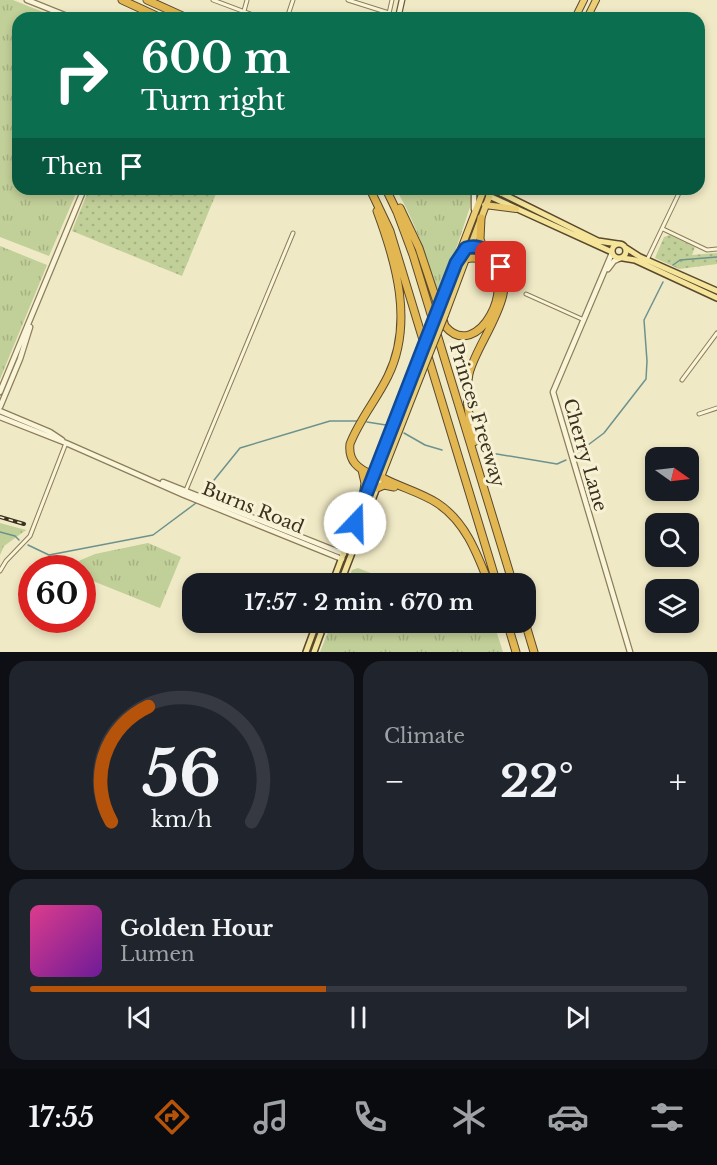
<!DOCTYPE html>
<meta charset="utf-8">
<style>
:root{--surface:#171b24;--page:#20242c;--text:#f1f3f6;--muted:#9ea1a6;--line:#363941;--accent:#b45309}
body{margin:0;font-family:"Libre Baskerville",serif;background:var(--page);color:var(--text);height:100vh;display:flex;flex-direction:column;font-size:22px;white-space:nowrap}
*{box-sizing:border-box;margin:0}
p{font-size:20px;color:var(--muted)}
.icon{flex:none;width:33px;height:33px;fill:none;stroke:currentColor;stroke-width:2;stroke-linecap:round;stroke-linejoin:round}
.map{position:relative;height:652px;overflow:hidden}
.side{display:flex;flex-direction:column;gap:9px;padding:9px;background:#0d0f14;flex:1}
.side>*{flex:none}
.banner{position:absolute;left:12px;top:12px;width:693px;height:183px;border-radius:18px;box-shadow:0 3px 9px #0003;background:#0b6e4f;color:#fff;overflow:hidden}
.needle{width:39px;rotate:104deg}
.buttons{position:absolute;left:645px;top:447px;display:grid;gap:12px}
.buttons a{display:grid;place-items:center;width:54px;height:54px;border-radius:12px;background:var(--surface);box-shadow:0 3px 9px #0003;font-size:30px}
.speed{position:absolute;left:18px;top:555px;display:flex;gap:12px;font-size:30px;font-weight:700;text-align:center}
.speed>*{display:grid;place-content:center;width:78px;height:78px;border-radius:50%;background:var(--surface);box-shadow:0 3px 9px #0003;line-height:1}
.speed .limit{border:9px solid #d22;background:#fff;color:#111}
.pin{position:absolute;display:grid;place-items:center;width:51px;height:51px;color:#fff;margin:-26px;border-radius:12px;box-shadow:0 3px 9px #0006}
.me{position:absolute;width:66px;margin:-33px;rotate:21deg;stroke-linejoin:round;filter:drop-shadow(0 0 4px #0008)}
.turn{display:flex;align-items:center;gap:21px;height:126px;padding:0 30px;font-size:27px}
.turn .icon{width:78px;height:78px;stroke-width:2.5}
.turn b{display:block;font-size:42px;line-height:51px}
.then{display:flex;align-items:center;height:57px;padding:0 30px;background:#0003;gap:12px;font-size:22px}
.big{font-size:45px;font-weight:700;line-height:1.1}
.side .tile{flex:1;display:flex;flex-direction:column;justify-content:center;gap:9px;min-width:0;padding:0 21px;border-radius:18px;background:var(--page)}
.side .dial{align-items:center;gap:0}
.dial svg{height:156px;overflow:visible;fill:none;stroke:var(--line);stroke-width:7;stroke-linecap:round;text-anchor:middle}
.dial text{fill:var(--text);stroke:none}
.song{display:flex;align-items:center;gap:18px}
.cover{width:72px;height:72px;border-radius:9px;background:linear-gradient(135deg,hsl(330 70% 55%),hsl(280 70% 35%))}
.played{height:6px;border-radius:3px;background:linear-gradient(90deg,var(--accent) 45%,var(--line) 45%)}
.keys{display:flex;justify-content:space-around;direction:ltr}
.heat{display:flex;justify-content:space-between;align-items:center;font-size:33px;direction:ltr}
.side .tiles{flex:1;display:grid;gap:9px;grid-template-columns:1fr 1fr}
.tile:last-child{grid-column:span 2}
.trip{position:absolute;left:182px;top:573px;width:354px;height:60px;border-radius:18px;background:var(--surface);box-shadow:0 3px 9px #0003;font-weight:700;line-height:60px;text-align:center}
.tabs{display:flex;height:96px;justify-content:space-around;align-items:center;background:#090b0e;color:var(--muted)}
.tabs .icon{width:42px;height:42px}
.tabs .current{color:var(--accent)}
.tabs b{font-size:27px;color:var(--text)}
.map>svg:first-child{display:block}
</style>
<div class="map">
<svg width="717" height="652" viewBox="0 0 717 652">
<defs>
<pattern id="grass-tufts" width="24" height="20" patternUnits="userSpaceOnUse" patternTransform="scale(1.5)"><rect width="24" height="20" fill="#c1cf98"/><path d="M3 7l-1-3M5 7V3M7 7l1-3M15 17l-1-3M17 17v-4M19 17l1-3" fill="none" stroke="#a7b283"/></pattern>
<pattern id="park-dots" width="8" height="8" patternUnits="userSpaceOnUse" patternTransform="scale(1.5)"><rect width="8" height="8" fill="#c1cf98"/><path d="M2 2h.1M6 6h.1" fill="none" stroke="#a7b283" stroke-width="1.8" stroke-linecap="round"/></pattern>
</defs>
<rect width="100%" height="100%" fill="#f0e9c5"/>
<!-- grass -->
<path fill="url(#grass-tufts)" d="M0,0H13L58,18H18V189H78L49,256L0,237Z
M396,189L471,190L472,195L470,207L439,300C427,257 418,228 396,189Z
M0,246L47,265L0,379Z
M0,523L26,530L4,546L0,555Z
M148,543L181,557L160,608L83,577L82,568H62L95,554Z
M358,568L396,583H347L352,570Z
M332,622L485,623L495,627L503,652H320Z"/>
<!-- park -->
<path fill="url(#park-dots)" d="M89,189H218L182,276L72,231Z
M670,235L695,247L692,255L717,253V264L679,269L655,258L664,237Z"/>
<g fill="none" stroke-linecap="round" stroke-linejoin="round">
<!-- stream -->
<path stroke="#6c928e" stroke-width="1.5" d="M673,265L680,260L717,257
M367,422L386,425
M404,433L425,445L442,450
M491,453L557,464L566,460
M576,454L604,433L646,379L647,361L644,320L663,282
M202,495L240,448L330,421H357
M0,532L15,536L19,540
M28,545L49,555L153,535L196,503"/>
<!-- minor casing -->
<g stroke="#8c7c5a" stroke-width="5">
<path id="minor" d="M213,0L261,18
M348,0L389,13
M244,11L247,0
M287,18L293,0
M388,18L392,0
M663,229L707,250L717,249
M647,260L681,189
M526,294L584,320
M682,380L717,333
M699,414L717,408
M186,490L293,233
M0,571L6,561L30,536L66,443"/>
</g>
<!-- tertiary casing -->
<g stroke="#8c7c5a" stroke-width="7">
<path id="tertiary" d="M27,0L72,18
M612,253L553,392L630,652
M608,269L614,261L621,258
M0,392L84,189
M0,407L20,359L30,327
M0,411L50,432L62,440
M0,417L66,443L184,495L342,559
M163,482L344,554"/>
</g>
<!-- secondary casing -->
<g stroke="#6e5c3d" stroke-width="7">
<path id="secondary" d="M398,18L402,0
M474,209V189"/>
</g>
<!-- primary casing -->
<g stroke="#5a492e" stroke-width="8">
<path id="primary" d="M493,189L598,241L618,244
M489,196L612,252
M612 251a7 7 0 1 1 14 0a7 7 0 1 1-14 0Z
M626,248L640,257L717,291
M623,258L635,260L717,298
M332,584L373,475
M340,584L381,477
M306,652L317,622
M314,652L325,622"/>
</g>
<!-- trunk casing -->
<g stroke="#5a492e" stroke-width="8">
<path id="trunk" d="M575,18L584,0
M587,18L596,0
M501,189L502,193
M485,205L516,209
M441,301L484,189
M445,315L492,189
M418,362L373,475L381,477L421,375"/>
</g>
<!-- motorway casing -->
<g stroke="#5a492e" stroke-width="9">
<path id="motorway" d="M122,0L161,18
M147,0L187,18
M370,189L390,231L497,584
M386,189L397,212L413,255L513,584
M400,208L419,248L445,326C477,364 521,281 484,261C479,258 473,257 466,259
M481,218L480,239L484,250
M471,247C480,247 488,251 495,259C524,290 477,340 469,374C464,397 470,419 474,442
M362,470L365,483L362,504
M373,475C358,469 348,461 350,444C359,420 377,399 388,376C414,323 396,262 377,211
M381,477C399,487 420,492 437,503C465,521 477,553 489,584
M377,488L384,485L394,487
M507,622L516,652
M525,622L534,652"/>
</g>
<!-- minor -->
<use href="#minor" stroke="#faf5d9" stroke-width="3"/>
<!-- tertiary -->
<use href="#tertiary" stroke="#faf5d9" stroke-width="4.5"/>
<!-- secondary -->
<use href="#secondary" stroke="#faf5d9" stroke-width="4.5"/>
<!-- primary -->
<use href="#primary" stroke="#f4e59b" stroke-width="5"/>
<!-- trunk -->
<use href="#trunk" stroke="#ebce76" stroke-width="6"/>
<!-- motorway -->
<use href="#motorway" stroke="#e2b752" stroke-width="7"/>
<!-- rail casing -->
<g stroke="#3c311e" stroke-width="4">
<path id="rail" d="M0,517L24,524"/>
</g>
<!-- rail -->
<use href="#rail" stroke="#f7f2d5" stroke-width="1.5" stroke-dasharray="4.5" stroke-linecap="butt"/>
<!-- trunk-bridge casing -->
<g stroke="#5a492e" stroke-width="8" stroke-linecap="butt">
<path id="trunk-bridge" d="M418,362L441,301
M421,375L445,315"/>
</g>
<!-- trunk-bridge -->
<use href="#trunk-bridge" stroke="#ebce76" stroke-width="6"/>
</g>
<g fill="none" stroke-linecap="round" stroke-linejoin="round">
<!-- route casing -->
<g stroke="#114b97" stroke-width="15">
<path id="route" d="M355,523L456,263L466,248C481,243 493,255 501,267"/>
</g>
<!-- route -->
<use href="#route" stroke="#1a73e8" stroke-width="10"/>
</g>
<g text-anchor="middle" stroke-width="6" stroke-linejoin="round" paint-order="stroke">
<!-- street labels -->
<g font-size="18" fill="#3c311e" stroke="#f7f2d5">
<text transform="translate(477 415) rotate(73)" y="6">Princes Freeway</text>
<text transform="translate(585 455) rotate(74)" y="6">Cherry Lane</text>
<text transform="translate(253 508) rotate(22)" y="6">Burns Road</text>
</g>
</g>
</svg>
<div class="buttons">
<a><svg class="needle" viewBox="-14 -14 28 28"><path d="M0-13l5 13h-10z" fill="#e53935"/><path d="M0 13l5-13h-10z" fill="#9ea1a6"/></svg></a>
<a><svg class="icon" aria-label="search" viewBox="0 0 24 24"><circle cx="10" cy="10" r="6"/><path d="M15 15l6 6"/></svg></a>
<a><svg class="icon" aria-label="layers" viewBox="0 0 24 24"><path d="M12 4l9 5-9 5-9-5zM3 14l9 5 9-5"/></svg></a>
</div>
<div class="speed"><div class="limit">60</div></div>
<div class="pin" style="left:501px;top:267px;background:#d93025"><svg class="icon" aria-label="arrive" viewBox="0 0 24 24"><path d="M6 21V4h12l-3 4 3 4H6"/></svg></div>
<svg class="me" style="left:355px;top:523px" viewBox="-20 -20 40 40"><circle r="19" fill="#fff"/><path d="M0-13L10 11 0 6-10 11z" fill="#1a73e8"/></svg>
<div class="trip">17:57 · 2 min · 670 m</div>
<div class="banner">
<div class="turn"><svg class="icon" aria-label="right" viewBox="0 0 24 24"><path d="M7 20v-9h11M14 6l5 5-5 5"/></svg><div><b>600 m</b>Turn right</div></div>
<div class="then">Then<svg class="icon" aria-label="arrive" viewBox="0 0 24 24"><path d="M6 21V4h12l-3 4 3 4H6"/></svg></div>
</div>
</div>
<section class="side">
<div class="tiles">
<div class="tile dial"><svg viewBox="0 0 100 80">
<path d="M14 69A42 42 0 1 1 86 69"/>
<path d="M14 69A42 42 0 0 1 33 10" stroke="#b45309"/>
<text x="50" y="56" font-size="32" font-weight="700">56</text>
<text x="50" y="72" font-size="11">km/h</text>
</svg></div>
<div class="tile"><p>Climate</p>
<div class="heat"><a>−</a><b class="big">22°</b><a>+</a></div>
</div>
<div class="tile">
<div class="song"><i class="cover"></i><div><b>Golden Hour</b><p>Lumen</p></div></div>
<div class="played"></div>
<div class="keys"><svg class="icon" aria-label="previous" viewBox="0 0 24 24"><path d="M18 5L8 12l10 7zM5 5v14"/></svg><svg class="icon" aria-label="pause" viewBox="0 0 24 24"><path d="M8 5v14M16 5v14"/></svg><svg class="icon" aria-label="next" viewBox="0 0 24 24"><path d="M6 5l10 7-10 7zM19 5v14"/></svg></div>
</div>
</div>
</section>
<nav class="tabs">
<b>17:55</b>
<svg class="icon current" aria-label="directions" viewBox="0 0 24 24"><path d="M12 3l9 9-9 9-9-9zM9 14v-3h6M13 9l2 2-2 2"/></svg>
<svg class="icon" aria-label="music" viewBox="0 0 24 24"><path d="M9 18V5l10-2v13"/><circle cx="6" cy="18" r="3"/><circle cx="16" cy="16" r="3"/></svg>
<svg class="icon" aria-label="phone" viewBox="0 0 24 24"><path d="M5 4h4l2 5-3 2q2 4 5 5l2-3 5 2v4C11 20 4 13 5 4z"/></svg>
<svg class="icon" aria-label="climate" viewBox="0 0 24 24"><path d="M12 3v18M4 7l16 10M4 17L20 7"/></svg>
<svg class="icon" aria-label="car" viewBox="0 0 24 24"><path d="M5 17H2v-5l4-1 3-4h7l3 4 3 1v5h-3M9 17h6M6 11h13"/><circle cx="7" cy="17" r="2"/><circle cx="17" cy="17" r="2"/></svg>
<svg class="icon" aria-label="filters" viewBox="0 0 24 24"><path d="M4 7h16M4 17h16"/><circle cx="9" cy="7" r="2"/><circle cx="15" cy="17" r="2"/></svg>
</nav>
